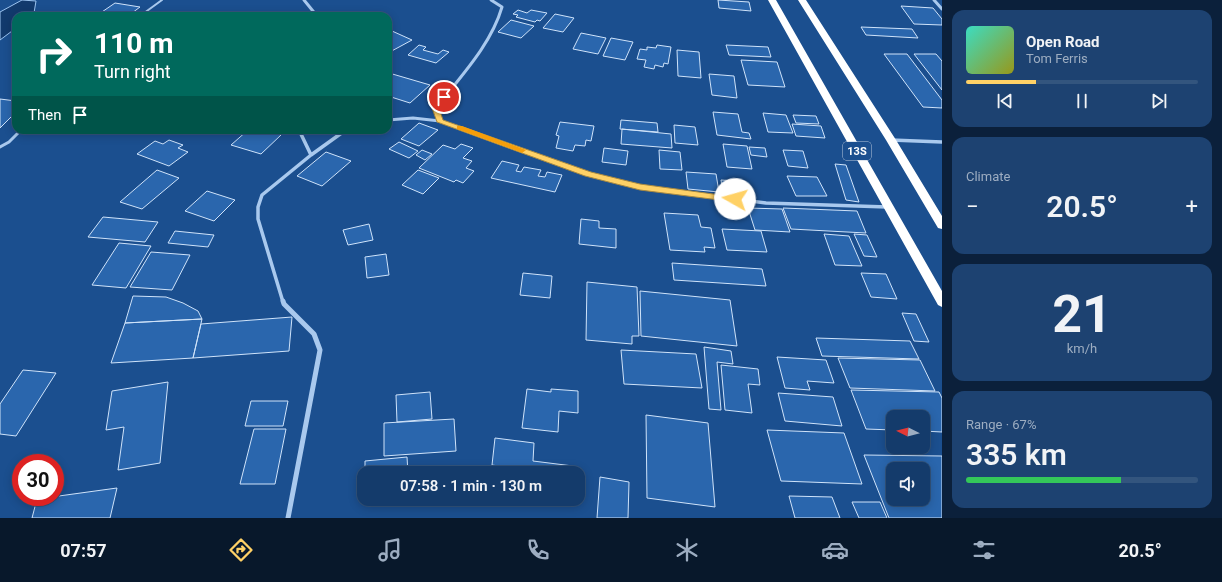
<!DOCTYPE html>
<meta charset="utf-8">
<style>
:root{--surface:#143b6b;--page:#1d4271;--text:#f1f3f6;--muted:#9dadc1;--line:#33557e;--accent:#ffd166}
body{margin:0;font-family:Roboto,sans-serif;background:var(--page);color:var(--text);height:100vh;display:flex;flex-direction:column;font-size:15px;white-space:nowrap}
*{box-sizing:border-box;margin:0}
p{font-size:13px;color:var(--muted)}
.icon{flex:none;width:22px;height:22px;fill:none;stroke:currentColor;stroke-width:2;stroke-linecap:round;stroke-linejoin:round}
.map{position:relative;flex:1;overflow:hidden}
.details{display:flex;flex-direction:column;gap:10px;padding:10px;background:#0b203b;width:280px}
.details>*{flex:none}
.banner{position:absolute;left:12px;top:12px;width:380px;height:122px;border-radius:12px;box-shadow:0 2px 10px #0003,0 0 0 1px var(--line);background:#00695c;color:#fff;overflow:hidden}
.needle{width:26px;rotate:276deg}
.tools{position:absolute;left:886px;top:410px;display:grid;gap:8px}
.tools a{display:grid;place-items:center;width:44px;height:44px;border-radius:8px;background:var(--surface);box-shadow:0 2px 10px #0003,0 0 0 1px var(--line);font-size:20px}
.speed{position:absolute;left:12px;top:454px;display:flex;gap:8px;font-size:20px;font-weight:700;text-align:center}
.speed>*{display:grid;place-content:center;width:52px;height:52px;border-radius:50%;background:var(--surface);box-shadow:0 2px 10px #0003,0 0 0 1px var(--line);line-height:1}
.speed .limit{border:6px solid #d22;background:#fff;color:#111}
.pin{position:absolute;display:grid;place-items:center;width:34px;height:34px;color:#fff;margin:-17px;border:2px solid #fff;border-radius:50%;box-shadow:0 1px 4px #0007}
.me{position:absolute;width:44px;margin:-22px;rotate:277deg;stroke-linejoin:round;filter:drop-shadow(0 0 3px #0008)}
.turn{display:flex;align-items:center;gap:14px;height:84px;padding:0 16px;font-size:18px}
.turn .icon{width:52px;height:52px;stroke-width:2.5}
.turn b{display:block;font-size:28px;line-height:34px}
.then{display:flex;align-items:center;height:38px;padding:0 16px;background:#0003;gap:8px;font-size:15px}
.big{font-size:30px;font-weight:600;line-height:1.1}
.details .widget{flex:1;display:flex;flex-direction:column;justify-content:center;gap:6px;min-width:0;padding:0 14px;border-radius:12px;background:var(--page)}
.details .dial{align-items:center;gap:0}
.dial b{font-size:52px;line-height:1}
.song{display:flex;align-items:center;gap:12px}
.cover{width:48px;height:48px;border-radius:6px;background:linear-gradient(135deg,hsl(170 70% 55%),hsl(60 70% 35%))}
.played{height:4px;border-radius:2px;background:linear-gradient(90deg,var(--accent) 30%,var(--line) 30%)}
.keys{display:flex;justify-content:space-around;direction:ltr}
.heat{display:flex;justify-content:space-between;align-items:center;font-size:22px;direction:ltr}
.charge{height:6px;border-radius:3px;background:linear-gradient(90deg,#34c759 67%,var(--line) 0)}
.trip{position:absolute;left:357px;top:466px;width:228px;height:40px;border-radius:12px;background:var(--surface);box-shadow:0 2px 10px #0003,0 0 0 1px var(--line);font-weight:600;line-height:40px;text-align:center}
.menu{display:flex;height:64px;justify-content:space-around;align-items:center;background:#08182b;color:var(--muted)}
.menu .icon{width:28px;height:28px}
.menu .on{color:var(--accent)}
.menu b{font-size:18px;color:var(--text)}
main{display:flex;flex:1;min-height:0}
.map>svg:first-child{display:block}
</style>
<main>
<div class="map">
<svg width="942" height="518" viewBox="0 0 942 518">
<rect width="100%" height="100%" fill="#1b4f8f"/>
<!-- water -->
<path fill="#123a6d" stroke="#9cc4f0" d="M22,0L36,1L34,13L30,16H16V28L0,40V12Z"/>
<!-- building -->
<path fill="#2a66ad" stroke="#cfe3fa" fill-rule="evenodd" d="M718,0L749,2L751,11L719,8Z
M115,3L140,7L128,16H96Z
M901,6L933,8L942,19V25L914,24Z
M518,10L527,13L531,10L547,13L540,21L537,20L535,22L516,17L518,15L513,14Z
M555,14L574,18L563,32L543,28Z
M511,20L534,26L521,38L498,32Z
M861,27L912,29L918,38L866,35Z
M392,31L412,40L388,53V33Z
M581,33L606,38L598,54L573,49Z
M611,38L633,42L625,60L603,56Z
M419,45L426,47L423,50L438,54L443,50L449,52L436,63L408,55Z
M657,45L671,47L668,64L664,63L663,67L655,65L654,69L644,67L646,60L637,59L640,49L647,50V47L656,48Z
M726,45L768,47L771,57L729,55Z
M677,50L699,52L701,78L678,76Z
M884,54H907L942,100V108L923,107Z
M914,54H936L942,61V90Z
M741,60L777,62L785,87L748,85Z
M388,73H389L430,85L410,103L388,96Z
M709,74L734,76L737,98L712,95Z
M0,99L16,101V112L0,128Z
M713,112L738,114L742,132L749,133L751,139L717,135Z
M763,113L786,115L793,133L768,132Z
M793,115L816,116L819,124L796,123Z
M621,120L657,123L658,132L620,129Z
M560,122L594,126L591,141L586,140L585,146L575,145L573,151L556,148L559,136L556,135Z
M419,123L438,130L419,146L401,139Z
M792,124L821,126L825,138L796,136Z
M674,125L695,127L698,145L675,143Z
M622,129L671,134L672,148L621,144Z
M248,130H264L281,135L261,154L231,145Z
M169,140L183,145L178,148L188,152L169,166L137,154L155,141L163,144Z
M399,142L418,151L409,158L389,149Z
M461,144L473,148L463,158L472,161L466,168L474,171L463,183L456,180L454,182L419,168L443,145L455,149Z
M723,144L747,146L752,169L727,167Z
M749,147L765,148L767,157L751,155Z
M604,148L628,151L626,165L602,162Z
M422,150L432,154L425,160L416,155Z
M659,150L680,152L682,170L660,169Z
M783,150L803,151L808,168L788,166Z
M326,152L351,161L322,186L297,176Z
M502,161L519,165L516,171L521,172L524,167L541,170L538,176L545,177L547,172L562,175L555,192L491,178Z
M835,164L846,165L859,202L846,200Z
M157,170L179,178L142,209L120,202Z
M418,170L439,178L423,194L402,185Z
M686,172L716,174L719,192L688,189Z
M787,176L817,177L827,196H796Z
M721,180L737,181L739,194L723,193Z
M207,191L235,200L214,221L185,211Z
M748,208L782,209L790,232L755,230Z
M783,208L857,211L866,233L791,229Z
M664,213L698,215L701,227L711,228L715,248L704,247L705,252L670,250Z
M103,217L158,222L145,242L88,237Z
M581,219L599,221V228L616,229V248L579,244Z
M369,224L373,240L348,245L343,230Z
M722,229L761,231L767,252L727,250Z
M175,231L214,235L208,247L168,243Z
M824,234L849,236L862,266L835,265Z
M854,234L867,235L877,257L864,256Z
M119,243L151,246L126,288L92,285Z
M151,252L190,255L172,290L130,287Z
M386,254L389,275L367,278L365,257Z
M672,263L762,269L766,286L674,280Z
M523,273L552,276L550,298L520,295Z
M861,273L886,274L897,299L871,297Z
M587,282L637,287L639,336H632V344L586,340Z
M640,291L730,300L737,346L641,336Z
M133,296L166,297L183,303L198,311L202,319L125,323Z
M902,313L916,314L929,342L914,341Z
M292,317L289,351L193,358L201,324Z
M202,319L193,358L111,363L125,323Z
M816,338L910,341L919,359L822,356Z
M704,347L731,351L733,364L717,362L721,410L709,409Z
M621,350L696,354L702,388L624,384Z
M777,357L826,360L834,383L807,381L810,390L785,388Z
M838,358L920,360L935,391L850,388Z
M721,365L758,369L760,385L748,384L752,413L725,410Z
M23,370L56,373L16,436L0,434V404Z
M168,382L160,463L118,470L124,427L106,430L112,391Z
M527,389L551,392V389L578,391V413L559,411L558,432L522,428Z
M851,390L939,392L942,398V432L923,431V417H893V430L866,429Z
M430,392L432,419L397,422L396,395Z
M778,393L833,397L842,426L785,421Z
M251,401H288L283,426H245Z
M646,415L708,423L715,507L647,498Z
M454,419L456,451L384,456V423Z
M254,429H286L275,484H240Z
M767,430L844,433L862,484L781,481Z
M495,438L534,443L533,461L573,466L572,473H512V468L492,465Z
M864,455L942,456V518H889ZM893,469H923V499H893Z
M407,457L408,473H365V461Z
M600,477L629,482L628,518H597Z
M117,488L110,518H32L37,499Z
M789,496L832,497L840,518H795Z
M527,499H571V504Z
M852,502H880L887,518H859Z"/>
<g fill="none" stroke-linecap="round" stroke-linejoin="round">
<!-- lane-far1 -->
<path stroke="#a9c9ee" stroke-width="2" d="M140,16L162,0
M18,133L21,130"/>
<!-- lane -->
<path stroke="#a9c9ee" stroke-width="3" d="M0,147L9,142L19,132"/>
<!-- street-far2 -->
<path stroke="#a9c9ee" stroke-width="3" d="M304,0L317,16
M934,0L942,9
M388,120L413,118L440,121L473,133
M440,121L436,108C460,77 491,45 502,7L491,0
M299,130L300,133
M341,133L349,130"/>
<!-- street-far1 -->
<path stroke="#a9c9ee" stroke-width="3.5" d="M300,132L311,155
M470,132L588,174L640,187L766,203L887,207
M891,140L942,142
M283,302L258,219V207L262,195L311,155L343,132"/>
<!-- street -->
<path stroke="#a9c9ee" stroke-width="5" d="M283,301L284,304L314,334L320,350L288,518"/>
<!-- highway -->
<path fill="#fff" fill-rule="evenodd" d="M768,0H776L942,291V307L938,305Z
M798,0H806L896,140L942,216V229L938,228L886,140Z"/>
</g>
<!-- route -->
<path fill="#ffd166" stroke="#a68842" d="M442,95H444L448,97L439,108L443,120L591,172L640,184L735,197L739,199L735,202L640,190L585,176L437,122L432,108Z"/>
<!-- slow -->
<path fill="#f59e0b" d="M457,126H462L526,150L522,153L520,152L457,129Z"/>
<g text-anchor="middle" stroke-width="4" stroke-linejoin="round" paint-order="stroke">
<!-- shield labels -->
<rect fill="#1b4f8f" stroke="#bbcadd" stroke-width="1" x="843" y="142" width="28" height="18" rx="3"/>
<g font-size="11" font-weight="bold" fill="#fff">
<text x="857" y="155">13S</text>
</g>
</g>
</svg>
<div class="tools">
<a><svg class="needle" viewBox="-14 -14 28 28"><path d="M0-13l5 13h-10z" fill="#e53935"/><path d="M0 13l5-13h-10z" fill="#9dadc1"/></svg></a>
<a><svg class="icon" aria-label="sound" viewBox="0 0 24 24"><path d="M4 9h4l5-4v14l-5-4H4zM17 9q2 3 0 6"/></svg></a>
</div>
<div class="speed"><div class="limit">30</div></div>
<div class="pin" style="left:444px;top:97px;background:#d93025"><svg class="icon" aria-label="arrive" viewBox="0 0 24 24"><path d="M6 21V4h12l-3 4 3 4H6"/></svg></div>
<svg class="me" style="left:735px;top:199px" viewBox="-20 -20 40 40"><circle r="19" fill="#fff"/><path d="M0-13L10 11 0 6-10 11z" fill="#ffd166"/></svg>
<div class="trip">07:58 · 1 min · 130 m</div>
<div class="banner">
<div class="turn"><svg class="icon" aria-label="right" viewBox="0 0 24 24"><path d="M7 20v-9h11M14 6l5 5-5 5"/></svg><div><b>110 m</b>Turn right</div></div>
<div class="then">Then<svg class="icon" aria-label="arrive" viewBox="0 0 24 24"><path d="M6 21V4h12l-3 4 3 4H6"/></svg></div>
</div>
</div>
<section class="details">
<div class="widget">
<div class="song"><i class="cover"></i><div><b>Open Road</b><p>Tom Ferris</p></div></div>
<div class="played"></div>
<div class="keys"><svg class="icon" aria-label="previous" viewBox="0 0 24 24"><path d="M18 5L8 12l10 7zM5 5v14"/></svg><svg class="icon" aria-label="pause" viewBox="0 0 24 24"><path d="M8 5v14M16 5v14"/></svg><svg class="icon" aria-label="next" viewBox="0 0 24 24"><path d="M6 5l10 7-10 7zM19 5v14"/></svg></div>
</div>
<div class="widget"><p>Climate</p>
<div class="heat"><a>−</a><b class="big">20.5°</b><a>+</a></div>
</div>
<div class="widget dial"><b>21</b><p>km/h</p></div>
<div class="widget"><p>Range · 67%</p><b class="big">335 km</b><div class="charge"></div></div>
</section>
</main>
<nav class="menu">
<b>07:57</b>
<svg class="icon on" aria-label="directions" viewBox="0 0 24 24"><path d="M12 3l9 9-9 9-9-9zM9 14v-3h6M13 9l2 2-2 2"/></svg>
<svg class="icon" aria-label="music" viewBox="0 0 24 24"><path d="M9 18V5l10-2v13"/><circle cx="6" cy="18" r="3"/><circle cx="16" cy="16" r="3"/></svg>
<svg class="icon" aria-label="phone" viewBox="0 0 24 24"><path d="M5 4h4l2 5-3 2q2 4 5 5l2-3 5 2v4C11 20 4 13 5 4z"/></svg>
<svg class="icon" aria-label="climate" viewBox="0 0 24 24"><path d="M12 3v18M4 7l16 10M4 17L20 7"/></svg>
<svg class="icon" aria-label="car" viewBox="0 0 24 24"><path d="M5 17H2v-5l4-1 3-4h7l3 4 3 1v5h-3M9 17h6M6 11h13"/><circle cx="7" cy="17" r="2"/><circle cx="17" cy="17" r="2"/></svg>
<svg class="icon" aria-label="filters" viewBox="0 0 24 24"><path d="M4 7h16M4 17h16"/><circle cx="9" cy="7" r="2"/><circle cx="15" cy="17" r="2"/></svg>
<b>20.5°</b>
</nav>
